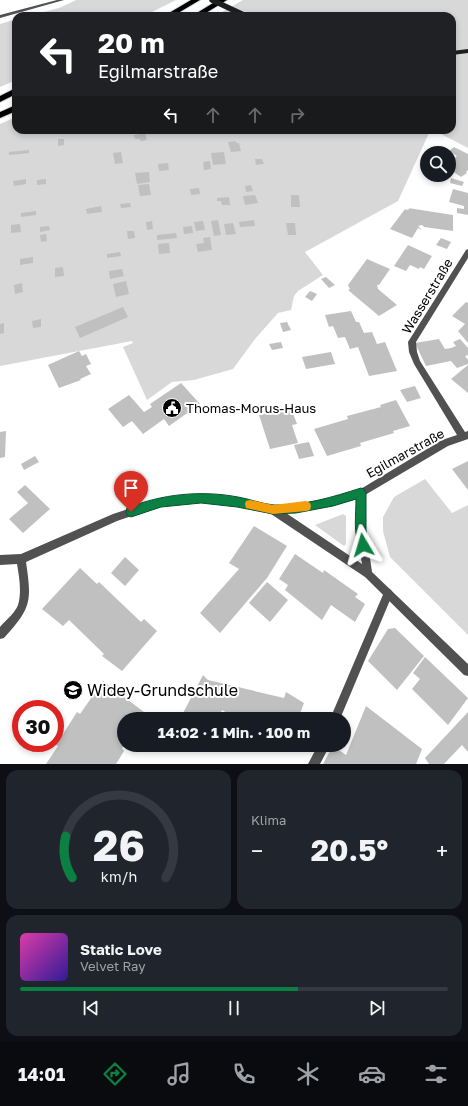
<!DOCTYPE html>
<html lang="de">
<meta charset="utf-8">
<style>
:root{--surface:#171b24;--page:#20242c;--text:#f1f3f6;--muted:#9ea1a6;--line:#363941;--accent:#0b8043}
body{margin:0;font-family:"Golos Text",sans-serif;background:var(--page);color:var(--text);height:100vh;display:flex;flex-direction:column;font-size:15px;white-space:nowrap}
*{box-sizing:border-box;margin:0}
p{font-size:13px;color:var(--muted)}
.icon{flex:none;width:22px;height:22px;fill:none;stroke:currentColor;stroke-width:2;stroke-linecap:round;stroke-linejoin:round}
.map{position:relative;height:764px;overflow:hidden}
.sheet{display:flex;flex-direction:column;gap:6px;padding:6px;background:#0d0f14;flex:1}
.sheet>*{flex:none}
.top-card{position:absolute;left:12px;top:12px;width:444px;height:122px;border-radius:12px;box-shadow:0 2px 6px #0003;background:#202124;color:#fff;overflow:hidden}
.fabs{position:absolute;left:420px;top:146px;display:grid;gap:8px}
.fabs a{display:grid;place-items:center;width:36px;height:36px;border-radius:50%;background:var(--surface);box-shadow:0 2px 6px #0003;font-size:20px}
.speed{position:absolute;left:12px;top:700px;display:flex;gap:8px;font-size:20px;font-weight:700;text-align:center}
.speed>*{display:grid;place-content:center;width:52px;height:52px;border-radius:50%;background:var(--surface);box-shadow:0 2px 6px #0003;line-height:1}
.speed .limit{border:6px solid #d22;background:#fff;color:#111}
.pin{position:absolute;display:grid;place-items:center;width:34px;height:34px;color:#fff;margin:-41px -17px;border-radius:50% 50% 50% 0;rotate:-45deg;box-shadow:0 0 4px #0007}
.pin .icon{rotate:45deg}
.me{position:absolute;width:44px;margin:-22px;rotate:353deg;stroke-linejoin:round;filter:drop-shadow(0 0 3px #0008)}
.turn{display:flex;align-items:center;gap:14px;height:84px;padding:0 20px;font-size:18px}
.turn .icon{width:52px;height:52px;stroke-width:2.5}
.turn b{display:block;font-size:28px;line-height:34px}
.lanes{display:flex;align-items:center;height:38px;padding:0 20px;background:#0003;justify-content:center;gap:20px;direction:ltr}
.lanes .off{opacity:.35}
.big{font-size:30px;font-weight:700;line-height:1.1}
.sheet .widget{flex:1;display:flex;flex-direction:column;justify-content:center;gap:6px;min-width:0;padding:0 14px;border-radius:12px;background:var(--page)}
.sheet .dial{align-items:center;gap:0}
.dial svg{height:104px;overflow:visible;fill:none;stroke:var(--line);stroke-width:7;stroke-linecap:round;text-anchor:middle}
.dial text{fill:var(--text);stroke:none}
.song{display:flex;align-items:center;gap:12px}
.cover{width:48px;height:48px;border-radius:6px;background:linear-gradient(135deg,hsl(320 70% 55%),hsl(250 70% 35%))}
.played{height:4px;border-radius:2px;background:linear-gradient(90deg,var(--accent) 65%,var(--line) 65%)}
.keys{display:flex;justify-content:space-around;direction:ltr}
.heat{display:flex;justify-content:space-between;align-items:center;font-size:22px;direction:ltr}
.sheet .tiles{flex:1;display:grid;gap:6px;grid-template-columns:1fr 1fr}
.widget:last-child{grid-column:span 2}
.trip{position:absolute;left:117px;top:712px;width:234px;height:40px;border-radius:20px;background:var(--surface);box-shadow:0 2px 6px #0003;font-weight:700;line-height:40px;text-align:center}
.dock{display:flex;height:64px;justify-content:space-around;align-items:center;background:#090b0e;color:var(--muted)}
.dock .icon{width:28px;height:28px}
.dock .current{color:var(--accent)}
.dock b{font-size:18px;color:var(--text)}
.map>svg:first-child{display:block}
</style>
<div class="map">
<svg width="468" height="764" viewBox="0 0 468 764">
<rect width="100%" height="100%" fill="#fff"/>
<!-- green -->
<path fill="#d8d8d8" d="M76,0H176L144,16H29L59,8Z
M243,0H468V148L441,134L429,133L398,201L305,252L323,275L298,291L294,296L291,310L278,313L255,339L233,369L194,380L172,382L147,400L123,347L133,343L132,341L0,366V124L16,117V130H452V16H215Z
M16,19V80L0,87V24Z
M425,479L452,513L468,505V635L390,557L383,531V517L394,497Z
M343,514L346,516V544L344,546L315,525Z"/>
<!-- building -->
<path fill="#c0c0c0" d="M145,133L147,140L140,141V139H135L134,135Z
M58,139H64V145L58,146Z
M236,141V143H239L241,151L231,152L228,142Z
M454,147L468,154V170L466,172L467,173L461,177L449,169V163L457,156L449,151Z
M29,150V153L9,155V152Z
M121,152L123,163L115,164L113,153Z
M224,152L226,164L213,165L211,153Z
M255,159H262L264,164L256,165Z
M210,161L211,169L204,170L203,162Z
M168,163L169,170L159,171L158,164Z
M149,172L150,182L137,184L135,173Z
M451,178L464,182L462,186L450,183Z
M26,179V184L14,186L13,181Z
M46,179V184L37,185V180Z
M149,184L151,195L140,196L138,185Z
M251,185L253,191L246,192L245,186Z
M199,188L200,194L191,195L190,189Z
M453,189L468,193V215L457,213V208L464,209V206L449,202Z
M255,195L258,203L245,205L243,196Z
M291,195H299L300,207H291Z
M229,197L230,205H222L221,201H217V198Z
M130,203L131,207L121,208L120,204Z
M101,206L102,212L87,214L86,209Z
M408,208L453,215V231L424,227L422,225L418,226L422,230L418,228L412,238L390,229L405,209L406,210L410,209Z
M36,211V215L21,217V213Z
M218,220L221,235L214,236L211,221Z
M254,220L255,226L240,227L239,222Z
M152,221L153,229L147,230L146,222Z
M203,221L205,230L196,231L194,222Z
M233,223L236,234L226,235L224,224Z
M286,223H295L296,235H288Z
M20,224L21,232L11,233V225Z
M49,226L50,230L40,232V227Z
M192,226L193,233L184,234L183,227Z
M127,231H134L135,238L128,239Z
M176,233L177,238L157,240V235Z
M46,234L47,241L41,242L40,235Z
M210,237L212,250L198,252L196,244L204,243L203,238Z
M441,238L451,242L447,249L436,245Z
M169,243L170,253L159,254L158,244Z
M408,245L432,256L424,269L420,267L419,269L410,265L406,271L394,266Z
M120,252L121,256L107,258V254Z
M33,257V263L20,265V259Z
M367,259L390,269L379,285H377L378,289L397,305L379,316L348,290L350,289L348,285Z
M63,267L64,276L55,277V268Z
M122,269L124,276L110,279L109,271Z
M326,277L335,285L329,288L321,279Z
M126,281L129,294L116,297L113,284Z
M22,283L23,292L15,294L14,285Z
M310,291L317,294L312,301L305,297Z
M466,302L468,303V343L458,331L465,324L452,316Z
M123,307L128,317L80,338L75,327Z
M351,311L356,322H359L364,333L372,332L377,344L385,342L397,371L369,376L358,347L350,349L345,337L338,338L333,326L329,327L325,315Z
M41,319V327L33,328L32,321Z
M287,322L291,330L283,332L280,323Z
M4,323V333L0,334V324Z
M439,339L445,349L451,348L456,346L453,342L460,339L468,348V355L465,356L468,360V364L457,368L451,361L426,366L415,343Z
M281,342L283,348L272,350L269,344Z
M79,351L82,356L86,354L91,364L86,366L91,374L80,379L81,380L59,388L48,365Z
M331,352L335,364L306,369L302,357Z
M468,365V393L451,379Z
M181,383L200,404L169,426L164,419L143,434L132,421L123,427L108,409L129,395L144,412L152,407L150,404Z
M415,386L421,398L407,402L400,390Z
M396,400L410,426L393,431L394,433L360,443L361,446L327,456L314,429L348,419L347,416L381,407L380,405Z
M291,408L297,424L292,425L298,443L270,449L259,415Z
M6,431L5,457L0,458V432Z
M309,442L314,456L299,459L294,445Z
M35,456L39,462L24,470L21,464Z
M468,461V490L452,469Z
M25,485L50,509L23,533L9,519L28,503L17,492Z
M254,526L287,546L267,578L220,633L200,613L239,569L229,563Z
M295,554L323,573L324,570L358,594L355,597L365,604L355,622L331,605L322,620L285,590L288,585L279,579Z
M125,557L139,570L125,586L111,573Z
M80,568L97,584L99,582L141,622L144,619L157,631L122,671L102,656L104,654L69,620L63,626L42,609Z
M267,582L288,600L270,622L249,603Z
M395,628L424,656L397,690L368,661L388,629Z
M425,657L468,698L448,725L412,689L420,679L413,673Z
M203,675L208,680L284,698L286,692L304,703L298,719H237L222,710L218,719H184L181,717Z
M103,681L144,712L140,719H124V745L122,748L124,751L116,764H46L58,746L56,745L77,712L80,714Z
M366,706L422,749L416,764H323L331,749L336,748L346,755Z
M468,712V752L462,745L444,764H429L425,758Z
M274,745H287L284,752Z"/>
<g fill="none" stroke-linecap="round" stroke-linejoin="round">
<!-- highway casing -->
<g stroke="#dbdbdb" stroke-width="2">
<path id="highway" d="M191,0H200L173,16H164Z
M218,0H227L201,16H192Z
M16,88V94L0,102V96Z
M16,105V111L0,118V112Z"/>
</g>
<!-- lane -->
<path fill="#515151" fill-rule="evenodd" d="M388,588L391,590L393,593L340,719H330L385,590Z
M318,745H330L320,764H308Z"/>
<!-- street -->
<path fill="#515151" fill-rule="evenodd" d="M57,0H64L0,18V15Z
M468,249V258L416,342L417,352L420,361L465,432L468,431V439L448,446L365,495L366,530L372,572L468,664V676L464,675L365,577L271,514L237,506L201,502L161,506L117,521L26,562C32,602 31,608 4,638L0,639V627C6,620 15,613 18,605C22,592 19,576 17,564L0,565V555L21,554L113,514L161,498L201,494L237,498L273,506L296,504L333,498L359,490L442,440L457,435L414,364L409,352L408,342L466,250ZM357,499L356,530L362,564L286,513L333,506Z"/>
<!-- secondary -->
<path fill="#1e1e1e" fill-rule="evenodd" d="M468,49V53L452,55V51Z"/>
<!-- highway -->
<use href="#highway" fill="#000" fill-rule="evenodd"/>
<!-- secondary-bridge -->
<path stroke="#1e1e1e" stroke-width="5.5" d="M212,0L246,16"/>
</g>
<!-- route -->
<path fill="#0b8043" stroke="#07532c" d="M361,488L364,489L366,493V530L369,545L367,548L363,550L360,548C353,534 356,515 356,499L333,506L296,513L273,514L237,507L201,503L161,507L131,517L127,515L126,512L127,508C162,494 201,490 238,497C250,499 262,504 274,505C303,506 333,497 361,488Z"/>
<!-- slow -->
<path fill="#f59e0b" d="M250,500L273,505L306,501L310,503L311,506L310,510L306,511L273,514L246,508L245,504L246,501Z"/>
<!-- icons -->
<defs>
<g id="civic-disc" transform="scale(1)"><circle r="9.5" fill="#000" stroke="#fff"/><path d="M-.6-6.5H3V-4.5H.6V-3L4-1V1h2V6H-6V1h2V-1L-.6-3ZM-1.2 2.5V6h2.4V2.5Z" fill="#fff"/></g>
<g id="school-disc" transform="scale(1)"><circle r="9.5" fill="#000" stroke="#fff"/><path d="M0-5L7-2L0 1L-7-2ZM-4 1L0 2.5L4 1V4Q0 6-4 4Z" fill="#fff"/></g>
</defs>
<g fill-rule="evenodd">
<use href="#civic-disc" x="172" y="408"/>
<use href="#school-disc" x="73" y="690"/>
</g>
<g text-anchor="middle" stroke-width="4" stroke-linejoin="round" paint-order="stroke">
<!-- street labels -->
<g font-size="13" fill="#000" stroke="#fff">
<text transform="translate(427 296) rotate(-59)" y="5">Wasserstraße</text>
<text transform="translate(405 453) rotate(-29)" y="5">Egilmarstraße</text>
</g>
<!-- poi labels -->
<g font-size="13" fill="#000" stroke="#fff" text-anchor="start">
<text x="186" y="413">Thomas-Morus-Haus</text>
</g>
<!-- near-poi labels -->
<g font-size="16" fill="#000" stroke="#fff" text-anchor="start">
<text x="87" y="696">Widey-Grundschule</text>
</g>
</g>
</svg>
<div class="fabs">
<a><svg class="icon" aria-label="search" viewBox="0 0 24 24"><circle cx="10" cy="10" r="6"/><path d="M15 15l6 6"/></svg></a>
</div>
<div class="speed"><div class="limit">30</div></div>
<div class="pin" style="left:131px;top:512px;background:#d93025"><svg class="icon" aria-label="arrive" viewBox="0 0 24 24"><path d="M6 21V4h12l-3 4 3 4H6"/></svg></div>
<svg class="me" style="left:363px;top:545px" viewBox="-20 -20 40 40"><path d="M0-17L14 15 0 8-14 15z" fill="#0b8043" stroke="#fff" stroke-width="4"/></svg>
<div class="trip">14:02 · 1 Min. · 100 m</div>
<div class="top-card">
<div class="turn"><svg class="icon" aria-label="left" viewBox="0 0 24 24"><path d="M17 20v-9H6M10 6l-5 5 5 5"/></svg><div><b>20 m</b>Egilmarstraße</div></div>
<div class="lanes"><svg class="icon" aria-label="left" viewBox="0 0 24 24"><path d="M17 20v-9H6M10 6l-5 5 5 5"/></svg><svg class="icon off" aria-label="ahead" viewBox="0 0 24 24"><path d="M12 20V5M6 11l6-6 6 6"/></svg><svg class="icon off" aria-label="ahead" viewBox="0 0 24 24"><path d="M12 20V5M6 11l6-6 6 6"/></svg><svg class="icon off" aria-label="right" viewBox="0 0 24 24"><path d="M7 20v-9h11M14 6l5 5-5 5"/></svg></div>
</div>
</div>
<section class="sheet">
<div class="tiles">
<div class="widget dial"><svg viewBox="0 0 100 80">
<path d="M14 69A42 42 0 1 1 86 69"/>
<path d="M14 69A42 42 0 0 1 9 37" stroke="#0b8043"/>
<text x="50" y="56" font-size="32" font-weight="700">26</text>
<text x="50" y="72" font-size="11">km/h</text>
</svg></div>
<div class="widget"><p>Klima</p>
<div class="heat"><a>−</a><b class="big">20.5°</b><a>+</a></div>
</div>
<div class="widget">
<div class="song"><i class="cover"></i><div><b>Static Love</b><p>Velvet Ray</p></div></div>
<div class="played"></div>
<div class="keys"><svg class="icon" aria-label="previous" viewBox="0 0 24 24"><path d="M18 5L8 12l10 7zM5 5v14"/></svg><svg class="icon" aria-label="pause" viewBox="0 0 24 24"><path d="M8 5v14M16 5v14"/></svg><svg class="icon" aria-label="next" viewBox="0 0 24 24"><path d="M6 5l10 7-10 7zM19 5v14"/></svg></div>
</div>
</div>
</section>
<nav class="dock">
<b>14:01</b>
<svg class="icon current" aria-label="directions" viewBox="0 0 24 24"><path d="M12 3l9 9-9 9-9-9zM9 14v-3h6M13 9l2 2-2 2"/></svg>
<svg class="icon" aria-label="music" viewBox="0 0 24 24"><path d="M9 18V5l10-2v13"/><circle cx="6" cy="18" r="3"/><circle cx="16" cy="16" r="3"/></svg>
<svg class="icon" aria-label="phone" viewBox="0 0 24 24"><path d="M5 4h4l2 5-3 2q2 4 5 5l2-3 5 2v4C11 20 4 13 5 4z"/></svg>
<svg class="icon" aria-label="climate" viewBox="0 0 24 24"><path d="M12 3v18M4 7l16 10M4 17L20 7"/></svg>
<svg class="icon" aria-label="car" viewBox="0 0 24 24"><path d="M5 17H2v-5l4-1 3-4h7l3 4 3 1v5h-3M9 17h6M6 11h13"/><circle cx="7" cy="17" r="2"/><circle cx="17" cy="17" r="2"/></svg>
<svg class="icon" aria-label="filters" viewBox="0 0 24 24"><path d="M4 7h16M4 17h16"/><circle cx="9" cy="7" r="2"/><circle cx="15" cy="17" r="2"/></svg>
</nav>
